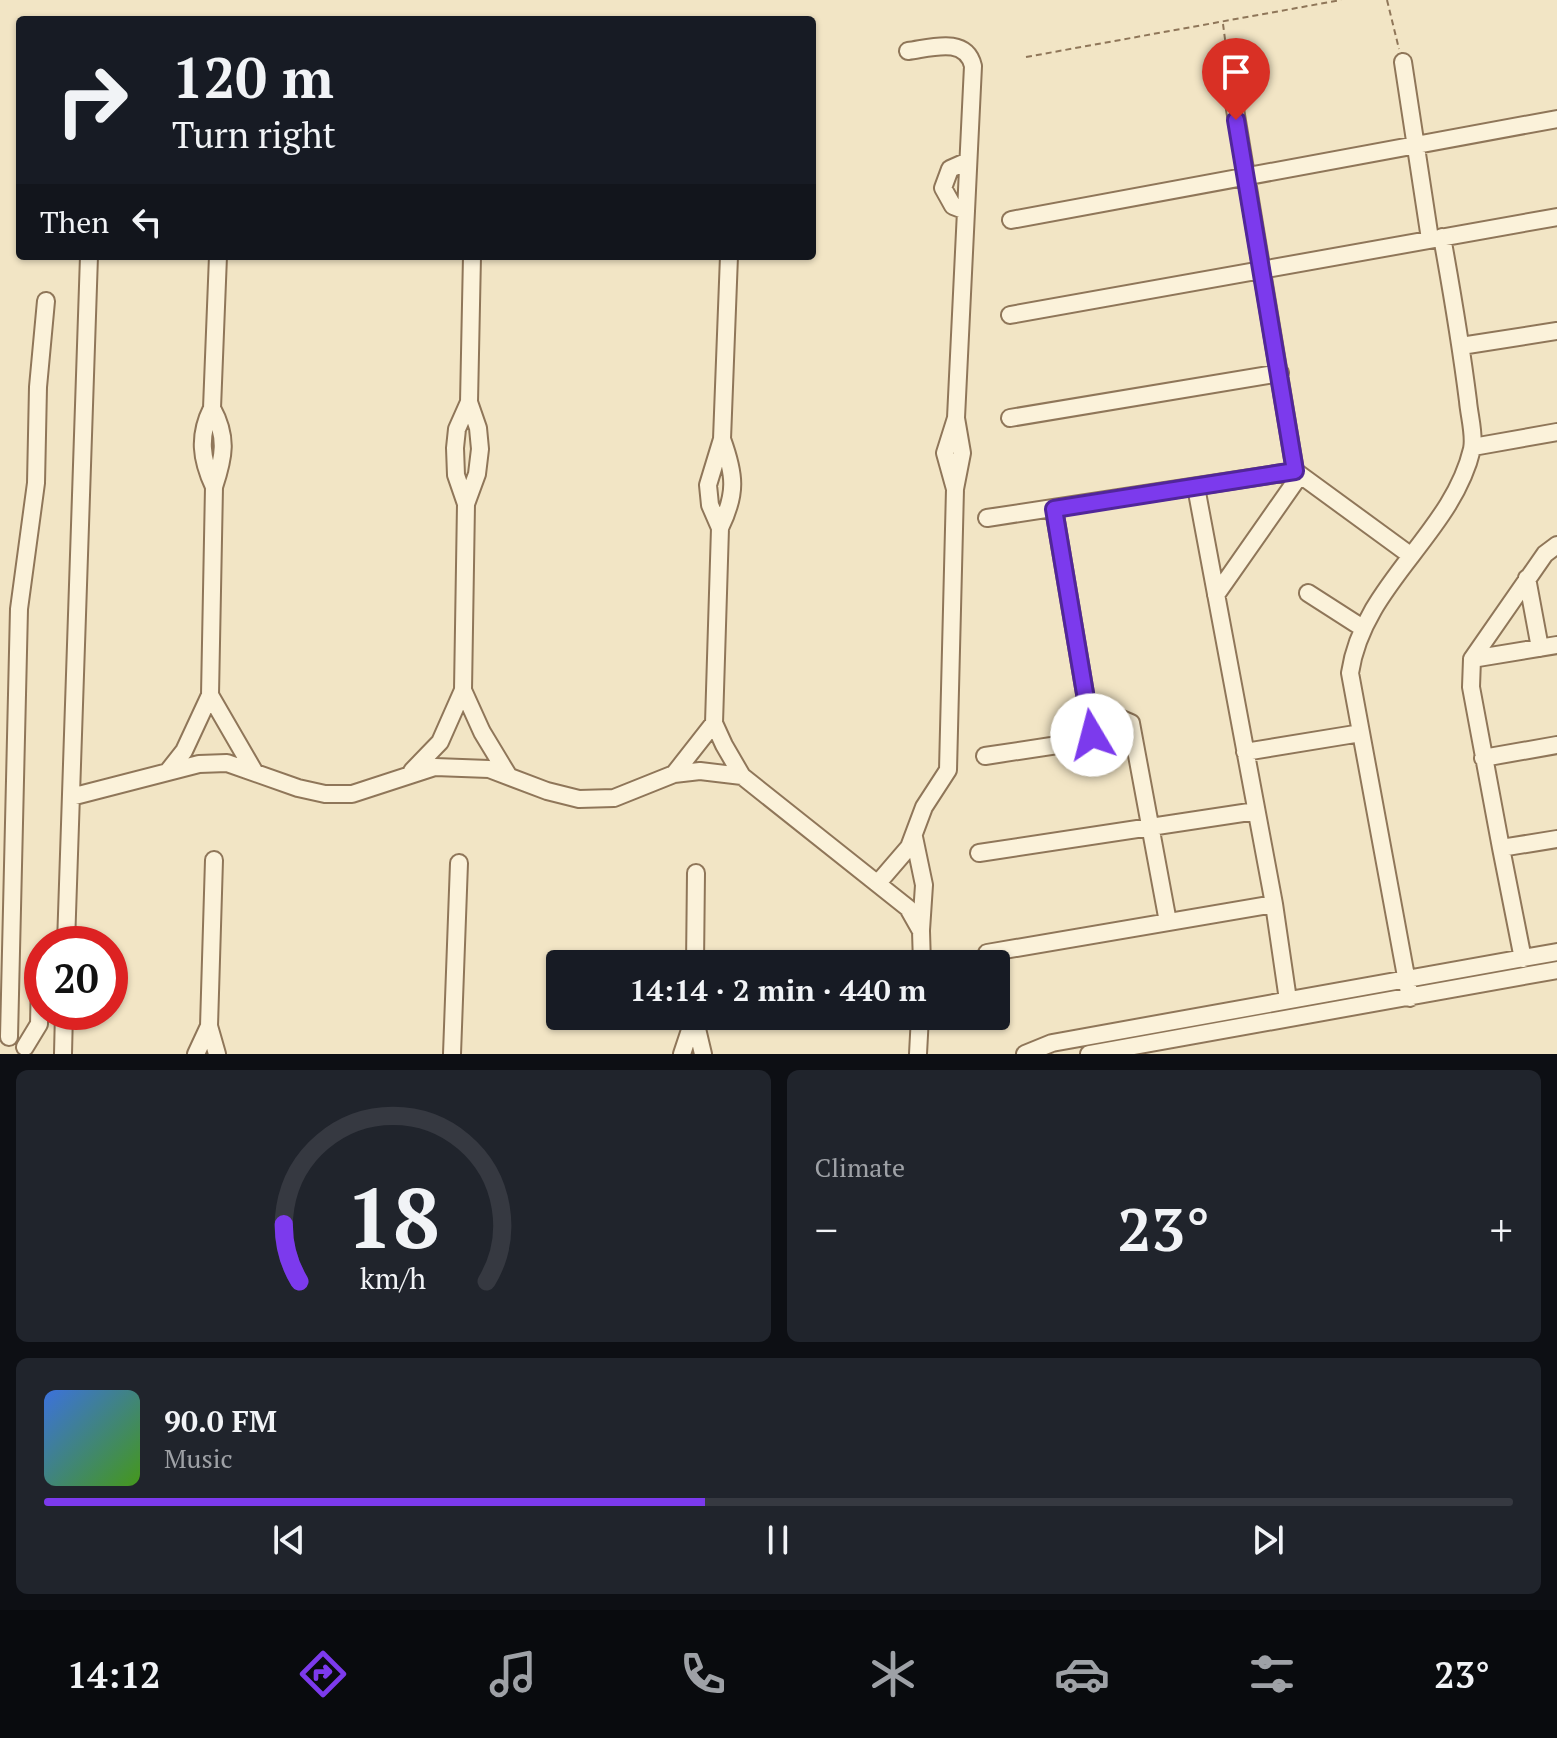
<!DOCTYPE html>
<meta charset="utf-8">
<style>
:root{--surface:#171b24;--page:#20242c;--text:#f1f3f6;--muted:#9ea1a6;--line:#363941;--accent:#7c3aed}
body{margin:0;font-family:"PT Serif",serif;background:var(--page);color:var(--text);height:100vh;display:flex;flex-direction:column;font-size:30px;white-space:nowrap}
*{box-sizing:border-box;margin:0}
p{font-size:26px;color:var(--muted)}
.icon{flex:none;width:44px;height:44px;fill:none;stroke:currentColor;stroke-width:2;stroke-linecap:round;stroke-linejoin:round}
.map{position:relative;height:1054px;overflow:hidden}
.drawer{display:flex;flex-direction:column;gap:16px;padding:16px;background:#0d0f14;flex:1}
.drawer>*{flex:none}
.top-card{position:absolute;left:16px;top:16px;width:800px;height:244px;border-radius:8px;box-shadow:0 2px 6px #0004;background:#171b24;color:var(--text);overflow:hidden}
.speed{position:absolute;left:24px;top:926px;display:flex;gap:16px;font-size:40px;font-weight:700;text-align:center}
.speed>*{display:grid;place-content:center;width:104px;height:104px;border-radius:50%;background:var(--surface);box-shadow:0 2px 6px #0004;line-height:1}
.speed .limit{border:12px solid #d22;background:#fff;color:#111}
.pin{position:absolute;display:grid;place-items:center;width:68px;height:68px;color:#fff;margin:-82px -34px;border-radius:50% 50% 50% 0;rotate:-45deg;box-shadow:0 0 8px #0007}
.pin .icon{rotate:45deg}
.me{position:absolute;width:88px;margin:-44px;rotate:352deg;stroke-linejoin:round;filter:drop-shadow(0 0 6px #0008)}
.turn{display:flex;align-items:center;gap:28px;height:168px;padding:0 24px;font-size:36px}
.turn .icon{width:104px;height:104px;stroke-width:2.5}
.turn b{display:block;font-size:56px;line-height:68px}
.then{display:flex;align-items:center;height:76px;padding:0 24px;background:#0003;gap:16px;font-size:30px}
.big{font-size:60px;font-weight:700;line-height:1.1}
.drawer .tile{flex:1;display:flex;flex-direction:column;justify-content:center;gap:12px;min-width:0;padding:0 28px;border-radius:12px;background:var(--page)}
.drawer .dial{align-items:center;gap:0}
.dial svg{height:208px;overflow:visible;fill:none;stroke:var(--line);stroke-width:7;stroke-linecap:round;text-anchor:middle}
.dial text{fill:var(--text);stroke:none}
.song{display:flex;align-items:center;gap:24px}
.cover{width:96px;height:96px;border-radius:12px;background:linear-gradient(135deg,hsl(220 70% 55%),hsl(100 70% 35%))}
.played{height:8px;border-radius:4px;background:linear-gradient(90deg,var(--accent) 45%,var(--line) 45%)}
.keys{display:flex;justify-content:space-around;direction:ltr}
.heat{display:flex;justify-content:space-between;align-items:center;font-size:44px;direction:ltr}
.drawer .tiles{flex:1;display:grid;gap:16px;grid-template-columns:1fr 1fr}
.tile:last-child{grid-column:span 2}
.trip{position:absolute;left:546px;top:950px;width:464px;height:80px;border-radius:8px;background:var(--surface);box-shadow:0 2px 6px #0004;font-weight:700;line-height:80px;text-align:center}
.tabs{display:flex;height:128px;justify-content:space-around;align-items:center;background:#090b0e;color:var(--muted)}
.tabs .icon{width:56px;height:56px}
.tabs .on{color:var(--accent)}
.tabs b{font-size:36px;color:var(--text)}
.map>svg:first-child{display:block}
</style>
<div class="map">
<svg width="1557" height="1054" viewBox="0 0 1557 1054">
<rect width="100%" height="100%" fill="#f2e5c5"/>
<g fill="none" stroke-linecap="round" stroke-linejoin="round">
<!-- minor casing -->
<g stroke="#8f7659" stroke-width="20">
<path id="minor" d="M1403,62L1430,239
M1232,91L1295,471
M966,211L953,206L943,188L950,169L968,161
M1011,220L1557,119
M1010,315L1557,217
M1461,346L1557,331
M1010,418L1280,373
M722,439C735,475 737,493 720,528L714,723L724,745L742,776L908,908L921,931L922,964
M1473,447L1557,432
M214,487C201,459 198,436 212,408L218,256
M1196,487L1274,904L1288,1000
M955,489L945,453L956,418
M466,504L477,474L480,449L478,428L469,402L472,256
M987,518L1295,471L1410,555
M720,528L710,505L708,485L722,439L729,256
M1527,578L1540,648
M1308,593L1361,627
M1216,595L1300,475
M1472,659L1557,645
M463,690L482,732L508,775
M210,695L254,771
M1091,722L1117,717L1131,723L1168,922
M1245,752L1361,733
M985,756L1084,741L1092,735L1054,509
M1483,758L1557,745
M169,770L184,751L210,695L214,487C224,457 228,437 212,408
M412,771L440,742L463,690L466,504L456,475L455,448L457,429L469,402
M674,774L714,723
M71,797L199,764L227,763L298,788L325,794H352L435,767L489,769L547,791L579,799L614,798L674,774L700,771L742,776
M914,837L924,885L921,930
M1501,848L1471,687L1472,659L1545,554L1557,545
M979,853L1256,811
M214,860L209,1026L217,1054
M878,883L909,847L924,807L948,770L955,489L962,453L956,418L973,66C966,36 931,48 908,51
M66,944L89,256
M987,953L1274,904
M1523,959L1501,848L1557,839
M695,964L696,873
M1410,998L1350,673C1363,584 1452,534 1472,449C1475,435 1469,415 1468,401C1461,346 1452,292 1442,237
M694,1016L703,1054
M9,1037L19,609L36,483L38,387L46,301
M25,1047L39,1024L40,979
M63,1054L64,1012
M196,1054L209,1026
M452,1054L459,863
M682,1054L694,1018
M918,1054L920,1016
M1025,1054L1052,1043L1557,952
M1089,1054L1557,970"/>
</g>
<!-- path -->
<path stroke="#8f7659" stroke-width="2" stroke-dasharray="6 4" stroke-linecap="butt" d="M1387,0L1399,49
M1223,24L1230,77
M1026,57L1341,0"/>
<!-- minor -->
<use href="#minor" stroke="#fbf2da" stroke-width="16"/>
</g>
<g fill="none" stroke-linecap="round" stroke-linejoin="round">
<!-- route casing -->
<g stroke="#51269a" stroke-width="20">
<path id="route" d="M1092,735L1054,509L1295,471L1236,120"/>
</g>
<!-- route -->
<use href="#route" stroke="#7c3aed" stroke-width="14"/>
</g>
</svg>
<div class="speed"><div class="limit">20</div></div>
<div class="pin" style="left:1236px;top:120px;background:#d93025"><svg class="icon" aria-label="arrive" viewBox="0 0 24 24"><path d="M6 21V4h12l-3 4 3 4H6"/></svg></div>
<svg class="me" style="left:1092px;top:735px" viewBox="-20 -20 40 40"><circle r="19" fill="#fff"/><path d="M0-13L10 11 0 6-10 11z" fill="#7c3aed"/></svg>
<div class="trip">14:14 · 2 min · 440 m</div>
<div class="top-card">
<div class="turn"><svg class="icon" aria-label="right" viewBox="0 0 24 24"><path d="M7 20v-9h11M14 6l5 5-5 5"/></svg><div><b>120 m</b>Turn right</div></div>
<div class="then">Then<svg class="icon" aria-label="left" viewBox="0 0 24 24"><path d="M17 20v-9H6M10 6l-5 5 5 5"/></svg></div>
</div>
</div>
<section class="drawer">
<div class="tiles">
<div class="tile dial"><svg viewBox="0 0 100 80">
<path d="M14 69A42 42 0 1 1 86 69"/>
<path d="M14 69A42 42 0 0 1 8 47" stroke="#7c3aed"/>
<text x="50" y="56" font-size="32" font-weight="700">18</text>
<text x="50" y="72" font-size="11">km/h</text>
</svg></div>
<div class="tile"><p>Climate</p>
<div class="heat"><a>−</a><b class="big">23°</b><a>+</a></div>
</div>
<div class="tile">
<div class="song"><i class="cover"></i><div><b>90.0 FM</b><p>Music</p></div></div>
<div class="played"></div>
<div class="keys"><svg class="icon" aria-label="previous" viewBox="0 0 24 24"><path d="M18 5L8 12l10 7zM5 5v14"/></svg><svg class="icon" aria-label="pause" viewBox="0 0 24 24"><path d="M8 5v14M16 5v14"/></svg><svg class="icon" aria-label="next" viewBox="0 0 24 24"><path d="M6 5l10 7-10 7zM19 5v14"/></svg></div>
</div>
</div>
</section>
<nav class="tabs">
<b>14:12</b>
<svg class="icon on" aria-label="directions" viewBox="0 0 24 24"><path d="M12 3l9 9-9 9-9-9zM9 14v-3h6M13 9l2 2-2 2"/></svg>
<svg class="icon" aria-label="music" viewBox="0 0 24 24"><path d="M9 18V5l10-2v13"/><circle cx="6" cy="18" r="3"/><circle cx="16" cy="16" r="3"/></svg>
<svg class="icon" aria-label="phone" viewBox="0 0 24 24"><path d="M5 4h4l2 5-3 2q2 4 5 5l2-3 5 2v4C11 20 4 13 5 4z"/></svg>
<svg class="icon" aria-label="climate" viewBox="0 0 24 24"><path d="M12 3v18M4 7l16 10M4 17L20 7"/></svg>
<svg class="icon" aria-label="car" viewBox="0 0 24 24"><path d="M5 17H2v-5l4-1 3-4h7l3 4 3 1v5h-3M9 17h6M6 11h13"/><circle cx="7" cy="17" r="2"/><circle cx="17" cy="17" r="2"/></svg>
<svg class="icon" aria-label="filters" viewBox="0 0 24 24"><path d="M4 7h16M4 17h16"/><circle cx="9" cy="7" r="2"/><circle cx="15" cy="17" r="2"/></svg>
<b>23°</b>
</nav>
